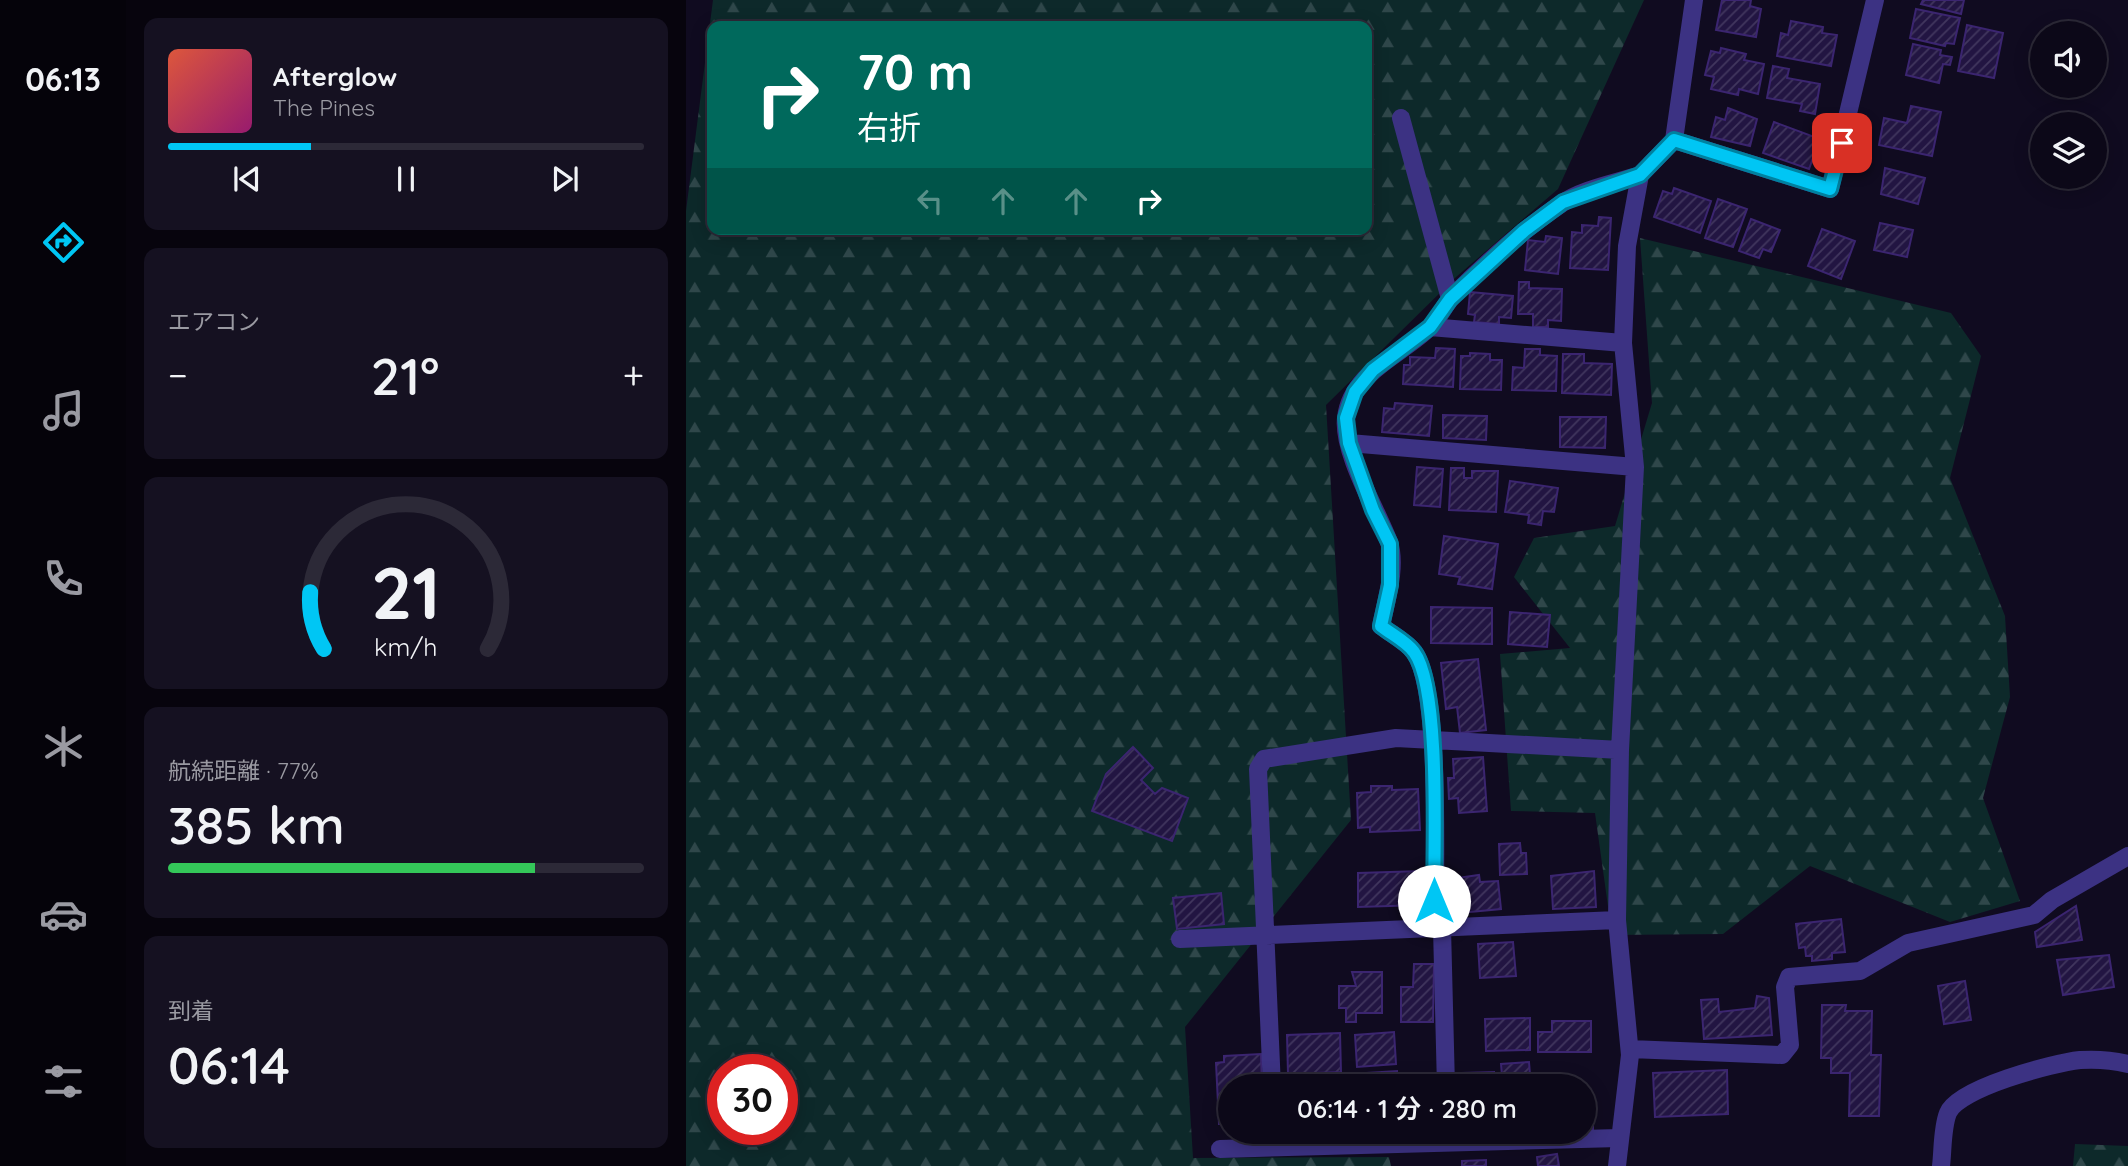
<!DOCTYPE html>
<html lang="ja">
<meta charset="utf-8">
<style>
:root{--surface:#0c0818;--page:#151121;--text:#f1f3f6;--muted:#9a9aa2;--line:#2c2937;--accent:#00c6f4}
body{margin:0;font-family:Quicksand,"Noto Sans JP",sans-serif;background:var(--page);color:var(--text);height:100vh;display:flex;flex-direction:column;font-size:26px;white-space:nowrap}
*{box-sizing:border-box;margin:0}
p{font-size:23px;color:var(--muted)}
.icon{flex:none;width:38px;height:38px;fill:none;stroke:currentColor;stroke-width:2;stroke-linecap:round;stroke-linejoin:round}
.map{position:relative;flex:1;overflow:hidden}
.details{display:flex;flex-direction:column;gap:18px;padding:18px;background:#07040d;width:560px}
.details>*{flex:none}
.guide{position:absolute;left:21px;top:21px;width:665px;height:214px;border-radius:14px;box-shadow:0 4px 18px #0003,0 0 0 2px var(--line);background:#00695c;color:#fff;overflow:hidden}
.fabs{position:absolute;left:1344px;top:21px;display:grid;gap:14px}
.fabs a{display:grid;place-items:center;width:77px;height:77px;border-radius:50%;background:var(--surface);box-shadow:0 4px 18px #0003,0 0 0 2px var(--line);font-size:35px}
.speed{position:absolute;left:21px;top:1054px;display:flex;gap:14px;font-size:35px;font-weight:700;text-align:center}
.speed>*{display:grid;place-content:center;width:91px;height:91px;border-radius:50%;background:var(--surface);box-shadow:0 4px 18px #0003,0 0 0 2px var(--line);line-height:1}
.speed .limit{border:10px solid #d22;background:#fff;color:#111}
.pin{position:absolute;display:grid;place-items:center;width:60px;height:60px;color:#fff;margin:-30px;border-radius:14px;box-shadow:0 4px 10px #0006}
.me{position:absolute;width:77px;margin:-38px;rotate:0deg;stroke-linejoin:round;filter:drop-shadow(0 0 5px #0008)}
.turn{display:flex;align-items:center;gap:24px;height:147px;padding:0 35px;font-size:32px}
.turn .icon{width:91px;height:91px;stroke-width:2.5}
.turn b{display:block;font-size:49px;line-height:60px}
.lanes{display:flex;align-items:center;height:66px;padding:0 35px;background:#0003;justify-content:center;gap:35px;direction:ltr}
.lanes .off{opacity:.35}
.big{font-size:52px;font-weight:600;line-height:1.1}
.details .widget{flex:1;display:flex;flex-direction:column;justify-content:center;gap:10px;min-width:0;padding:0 24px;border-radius:14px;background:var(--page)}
.details .dial{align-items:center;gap:0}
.dial svg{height:182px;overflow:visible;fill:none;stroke:var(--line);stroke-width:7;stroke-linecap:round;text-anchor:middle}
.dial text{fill:var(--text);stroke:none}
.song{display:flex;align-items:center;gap:21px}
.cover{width:84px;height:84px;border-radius:10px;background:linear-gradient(135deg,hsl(10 70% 55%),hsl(320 70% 35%))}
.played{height:7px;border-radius:4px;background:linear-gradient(90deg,var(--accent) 30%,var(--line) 30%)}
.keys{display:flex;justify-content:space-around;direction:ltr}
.heat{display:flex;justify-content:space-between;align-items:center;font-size:38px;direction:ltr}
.charge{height:10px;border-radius:5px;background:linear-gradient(90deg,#34c759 77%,var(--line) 0)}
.trip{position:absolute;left:532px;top:1074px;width:378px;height:70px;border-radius:35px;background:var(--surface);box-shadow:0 4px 18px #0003,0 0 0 2px var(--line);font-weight:600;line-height:70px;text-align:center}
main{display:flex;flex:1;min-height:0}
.tabs{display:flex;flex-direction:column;width:126px;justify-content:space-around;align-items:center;background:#05030a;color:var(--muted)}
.tabs .icon{width:49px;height:49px}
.tabs .active{color:var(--accent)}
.tabs b{font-size:32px;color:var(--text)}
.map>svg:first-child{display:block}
</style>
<main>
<nav class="tabs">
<b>06:13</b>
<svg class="icon active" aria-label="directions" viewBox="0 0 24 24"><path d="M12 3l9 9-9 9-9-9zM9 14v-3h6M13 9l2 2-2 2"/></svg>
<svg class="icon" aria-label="music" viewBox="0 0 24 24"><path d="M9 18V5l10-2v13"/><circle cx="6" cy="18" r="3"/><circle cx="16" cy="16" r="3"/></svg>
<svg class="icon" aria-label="phone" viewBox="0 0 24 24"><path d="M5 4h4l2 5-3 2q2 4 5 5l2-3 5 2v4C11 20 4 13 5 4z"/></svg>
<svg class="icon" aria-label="climate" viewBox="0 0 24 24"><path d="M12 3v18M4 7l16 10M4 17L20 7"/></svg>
<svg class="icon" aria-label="car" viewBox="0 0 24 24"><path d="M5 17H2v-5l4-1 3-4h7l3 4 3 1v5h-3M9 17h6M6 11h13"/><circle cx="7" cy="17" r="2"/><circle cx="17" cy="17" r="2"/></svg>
<svg class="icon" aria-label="filters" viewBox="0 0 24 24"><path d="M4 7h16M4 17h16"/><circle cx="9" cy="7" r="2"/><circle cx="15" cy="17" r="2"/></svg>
</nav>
<section class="details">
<div class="widget">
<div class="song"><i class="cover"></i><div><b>Afterglow</b><p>The Pines</p></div></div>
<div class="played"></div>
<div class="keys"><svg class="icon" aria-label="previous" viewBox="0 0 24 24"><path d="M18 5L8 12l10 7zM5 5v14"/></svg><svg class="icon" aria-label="pause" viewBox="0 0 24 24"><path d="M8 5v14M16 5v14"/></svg><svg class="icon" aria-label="next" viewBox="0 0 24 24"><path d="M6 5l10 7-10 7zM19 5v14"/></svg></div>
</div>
<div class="widget"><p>エアコン</p>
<div class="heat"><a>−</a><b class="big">21°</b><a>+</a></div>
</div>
<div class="widget dial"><svg viewBox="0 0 100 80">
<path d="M14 69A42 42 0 1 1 86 69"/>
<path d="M14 69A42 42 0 0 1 8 44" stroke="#00c6f4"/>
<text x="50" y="56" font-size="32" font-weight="700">21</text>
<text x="50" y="72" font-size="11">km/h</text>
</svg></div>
<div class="widget"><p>航続距離 · 77%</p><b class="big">385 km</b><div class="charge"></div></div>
<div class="widget"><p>到着</p><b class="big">06:14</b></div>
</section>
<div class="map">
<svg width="1442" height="1166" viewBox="0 0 1442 1166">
<defs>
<pattern id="forest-firs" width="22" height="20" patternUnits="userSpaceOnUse" patternTransform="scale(1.75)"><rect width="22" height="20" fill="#0d292a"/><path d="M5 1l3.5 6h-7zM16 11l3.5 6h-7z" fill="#2f474a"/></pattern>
<pattern id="building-hatch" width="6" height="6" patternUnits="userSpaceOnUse" patternTransform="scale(1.75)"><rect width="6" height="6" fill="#221542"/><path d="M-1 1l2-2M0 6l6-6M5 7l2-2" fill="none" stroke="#41365e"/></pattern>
</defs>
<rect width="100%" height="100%" fill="#100b20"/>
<!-- forest -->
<path fill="url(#forest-firs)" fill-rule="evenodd" d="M27,0H958L872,189L770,277L640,405L665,820L499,1027L507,1158L703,1157L705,1166H0V211ZM26,26H681V229H26ZM37,1069H96V1129H37Z
M954,238L1265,313L1295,356L1264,478L1319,616L1324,697L1297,798L1334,901L1264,922L1124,866L1037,934L926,935L909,813L825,811L814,654L884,648L828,577L848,538L929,526L966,403Z
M1389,1144L1442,1146V1166H1387Z"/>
<!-- building -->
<path fill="url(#building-hatch)" stroke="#3b2570" stroke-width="2" d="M1036,0H1065L1064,6L1075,9L1070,37L1030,30Z
M1237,0H1278L1275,14L1235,4Z
M1230,9L1274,18L1268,44L1260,43L1259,46L1224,38Z
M1105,21L1137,27L1136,33L1151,35L1145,66L1091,56L1095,33L1102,35Z
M1281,25L1317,33L1308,78L1272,71Z
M1227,44L1255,50L1254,55L1266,57L1264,65L1257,64L1253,83L1220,75Z
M1035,48L1060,54L1058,60L1078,64L1072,94L1053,89L1052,95L1025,89L1028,77L1019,75L1025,51L1034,53Z
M1087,66L1103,69L1101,78L1134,84L1129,114L1114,111L1116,104L1081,98Z
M1225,106L1255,112L1246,156L1193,145L1198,118L1221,123Z
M1042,108L1071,119L1064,146L1025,137L1030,117L1039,120Z
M1088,122L1134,139L1123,169L1077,153Z
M1199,168L1239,178L1232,204L1195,194Z
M988,188L1025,201L1014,233L968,217L977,191L986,194Z
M1032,199L1061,209L1047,247L1019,238Z
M913,217L925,218L922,270L884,268L886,232L896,233V225L912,226Z
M1065,219L1094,230L1085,252L1077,249L1073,258L1053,251Z
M1194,223L1227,230L1221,257L1188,250Z
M1136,229L1169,241L1155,279L1122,266Z
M860,236L876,238L872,274L839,270L842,240L859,242Z
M833,282H843V288L876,289L875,321L862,320V327H847V314H832Z
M784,292L827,296L825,318L813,317V324L788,322L789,315L782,314Z
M750,348L769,349L767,387L717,384L718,365H724V357L749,358Z
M839,349H854V355L871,356L870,391L826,390L827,367L838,368Z
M784,353L804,354V360H816L815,390L774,389L775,356H784Z
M877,354H898V363L926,364L925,395L876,393Z
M709,403L746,406L743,436L696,432L698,408L708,409Z
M757,415L801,416L800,440L757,438Z
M874,417H920L919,448L874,447Z
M731,467L757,469L754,507L728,505Z
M765,468H778V478H786V471H812L810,512L763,510Z
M824,481L872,488L868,512L857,511L855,525L842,523L843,515L819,512Z
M758,536L812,544L806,589L772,584L774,577L753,574Z
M745,607L806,608V644L745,643Z
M824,612L864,615L861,647L822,644Z
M792,659L800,730L774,733L771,707L760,709L755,663Z
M447,747L467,768L455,780L469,794L476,788L502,798L486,841L406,811L420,774Z
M797,757L801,811L773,813L772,798L763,799L762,778H768L767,759Z
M685,786H706V790L732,789L734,830L684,832V827L672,828L671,793L685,792Z
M834,843L835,853H840L841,874L814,875L813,844Z
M736,871L737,905L672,907V873Z
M908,871L910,907L867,909L865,876Z
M793,875L794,882L812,881L815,909L774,913L771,878Z
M535,893L538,924L491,929L487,898Z
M1390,906L1396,940L1351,947L1349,932Z
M1155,919L1159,952L1146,953V959L1126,961V956H1120L1119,947L1113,948L1110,924Z
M827,942L830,976L794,978L792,944Z
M1423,955L1428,987L1377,995L1371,960Z
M728,964H748L747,1022H715V987H727Z
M666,972H696V1013H670V1022H660V1008H653V986H670Z
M1279,981L1285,1020L1258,1024L1252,986Z
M1071,996L1083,998L1086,1035L1018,1039L1015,1000L1032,999L1033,1012L1069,1008Z
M1136,1005H1160L1159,1011H1186L1185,1055H1195L1193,1116H1163L1164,1073H1145V1058H1135Z
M844,1018V1050L800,1051L799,1019Z
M866,1021H905V1052H852V1032H866Z
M708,1032L710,1064L671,1067L669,1035Z
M654,1033L655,1072L602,1074L601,1035Z
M575,1054L576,1087H544V1124H533L530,1063L538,1062V1056Z
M843,1062L845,1087H817L815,1064Z
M1041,1070L1042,1114L969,1117L967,1073Z
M711,1071V1087H666L665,1074Z
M808,1072V1087H772L776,1086V1073Z
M898,1098H907V1130H898Z
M871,1154L873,1166H852L851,1157Z
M800,1160V1166H776V1161Z"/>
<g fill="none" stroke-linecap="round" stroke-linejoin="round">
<!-- minor -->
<path stroke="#3c3283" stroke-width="18" d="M715,118L764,299
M988,140L1144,189L1189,0
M744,327L937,343
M663,443L949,467
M749,928C748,874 756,690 728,652C721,642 705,634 695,626C700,601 711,567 703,542C691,510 656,452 660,418C665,372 716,355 744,327C753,318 758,306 766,297C799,264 836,230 875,204C896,189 930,183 954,175
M756,928L760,1087
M494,939L931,920
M944,1049L1096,1055L1104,1045L1099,987L1103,977L1174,971L1222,943L1348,915L1366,900L1442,856
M586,1087L572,769L578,759L710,738L934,750
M534,1149L933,1138
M931,1166L944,1055L931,920L934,750L949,467L937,343L941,246L954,175L988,140L1008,0
M1255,1166C1257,1150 1256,1128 1262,1113C1272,1088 1367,1063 1394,1060C1410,1059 1426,1060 1442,1064"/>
</g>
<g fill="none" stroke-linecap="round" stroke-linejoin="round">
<!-- route casing -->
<g stroke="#00819f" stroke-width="18">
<path id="route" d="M748,901C748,851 755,688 728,652C721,642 705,634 695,626L704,585V544L687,510L663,443L660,418L669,392L687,370L744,327L764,299L838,231L877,202L954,175L988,140L1144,189L1156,143"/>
</g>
<!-- route -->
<use href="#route" stroke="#00c6f4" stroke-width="12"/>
</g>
</svg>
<div class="fabs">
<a><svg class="icon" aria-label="sound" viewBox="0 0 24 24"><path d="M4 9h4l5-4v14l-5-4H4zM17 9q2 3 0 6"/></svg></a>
<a><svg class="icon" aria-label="layers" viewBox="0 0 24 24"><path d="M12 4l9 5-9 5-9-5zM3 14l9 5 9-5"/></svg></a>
</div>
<div class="speed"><div class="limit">30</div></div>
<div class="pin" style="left:1156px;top:143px;background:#d93025"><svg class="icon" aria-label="arrive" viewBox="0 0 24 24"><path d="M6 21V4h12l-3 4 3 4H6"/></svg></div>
<svg class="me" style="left:748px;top:901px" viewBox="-20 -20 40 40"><circle r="19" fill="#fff"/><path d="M0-13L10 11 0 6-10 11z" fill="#00c6f4"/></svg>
<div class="trip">06:14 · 1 分 · 280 m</div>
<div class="guide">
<div class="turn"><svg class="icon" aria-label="right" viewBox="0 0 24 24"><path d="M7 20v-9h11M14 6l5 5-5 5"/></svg><div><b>70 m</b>右折</div></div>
<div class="lanes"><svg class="icon off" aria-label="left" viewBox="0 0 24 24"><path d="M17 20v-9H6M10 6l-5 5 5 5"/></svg><svg class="icon off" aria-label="ahead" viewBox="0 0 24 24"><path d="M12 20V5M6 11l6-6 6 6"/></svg><svg class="icon off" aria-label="ahead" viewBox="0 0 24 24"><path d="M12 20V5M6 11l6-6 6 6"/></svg><svg class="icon" aria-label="right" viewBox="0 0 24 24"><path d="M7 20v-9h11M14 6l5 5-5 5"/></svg></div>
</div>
</div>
</main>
